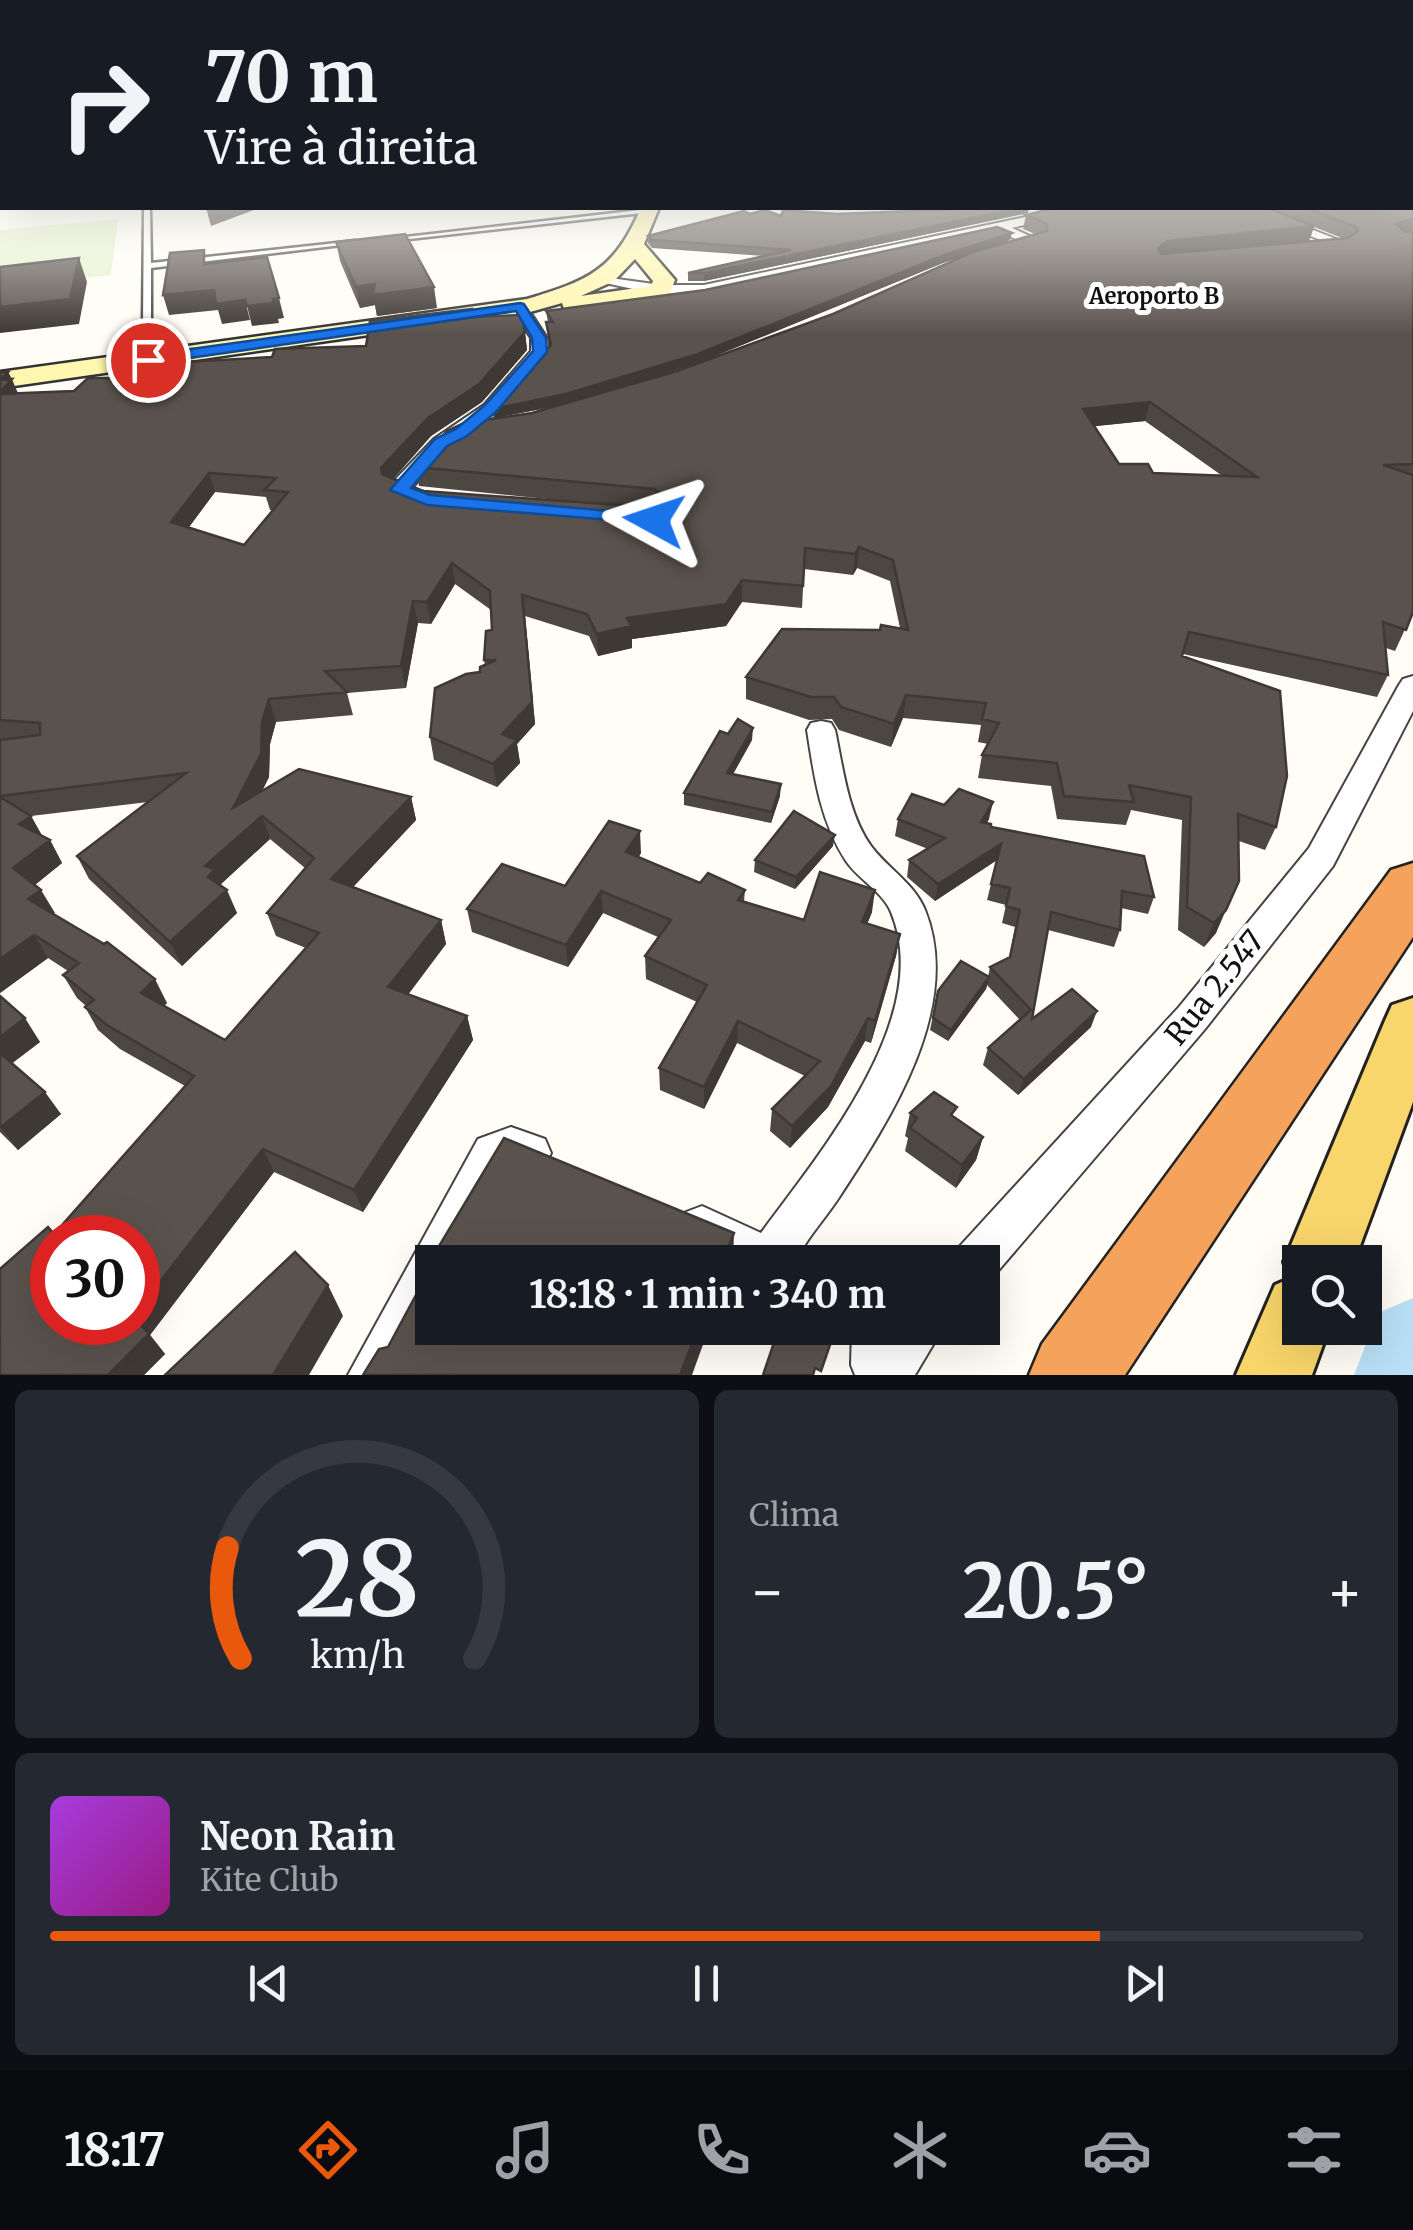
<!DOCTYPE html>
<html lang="pt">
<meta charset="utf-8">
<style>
:root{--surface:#171b24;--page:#242831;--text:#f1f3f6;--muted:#9ea1a6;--line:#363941;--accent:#ea580c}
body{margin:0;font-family:Merriweather,serif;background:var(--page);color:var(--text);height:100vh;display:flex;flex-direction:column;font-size:38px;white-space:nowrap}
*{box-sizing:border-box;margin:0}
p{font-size:32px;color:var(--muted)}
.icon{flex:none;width:55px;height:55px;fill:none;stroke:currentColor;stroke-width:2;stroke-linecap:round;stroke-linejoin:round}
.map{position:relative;height:1375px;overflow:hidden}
.side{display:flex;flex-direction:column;gap:15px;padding:15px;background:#0d0f14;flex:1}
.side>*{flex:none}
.hud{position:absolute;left:0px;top:0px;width:1415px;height:210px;box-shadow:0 10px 40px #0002;background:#171b24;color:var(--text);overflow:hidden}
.buttons{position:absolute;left:1282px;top:1245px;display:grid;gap:20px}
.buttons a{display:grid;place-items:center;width:100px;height:100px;border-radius:0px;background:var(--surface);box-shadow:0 10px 40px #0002;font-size:50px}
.speed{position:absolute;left:30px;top:1215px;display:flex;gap:20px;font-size:50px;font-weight:700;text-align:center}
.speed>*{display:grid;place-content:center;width:130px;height:130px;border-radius:50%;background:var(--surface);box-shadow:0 10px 40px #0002;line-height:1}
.speed .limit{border:15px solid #d22;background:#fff;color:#111}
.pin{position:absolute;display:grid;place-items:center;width:85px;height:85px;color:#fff;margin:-42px;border:5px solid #fff;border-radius:50%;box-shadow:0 2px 10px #0007}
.me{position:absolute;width:110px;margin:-55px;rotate:275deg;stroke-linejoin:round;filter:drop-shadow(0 0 8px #0008)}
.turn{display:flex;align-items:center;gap:35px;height:210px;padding:0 40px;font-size:45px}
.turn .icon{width:130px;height:130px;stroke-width:2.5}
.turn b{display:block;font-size:70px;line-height:85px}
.big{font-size:75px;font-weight:700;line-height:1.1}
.side .widget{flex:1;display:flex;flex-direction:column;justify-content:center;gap:15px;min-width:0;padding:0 35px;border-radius:15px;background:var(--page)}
.side .dial{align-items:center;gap:0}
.dial svg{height:260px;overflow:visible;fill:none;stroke:var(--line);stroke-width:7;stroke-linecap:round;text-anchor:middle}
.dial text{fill:var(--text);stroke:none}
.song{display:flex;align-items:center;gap:30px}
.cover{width:120px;height:120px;border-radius:15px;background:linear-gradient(135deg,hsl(280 70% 55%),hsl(310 70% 35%))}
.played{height:10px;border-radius:5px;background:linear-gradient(90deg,var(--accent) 80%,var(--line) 80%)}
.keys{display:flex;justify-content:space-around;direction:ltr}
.heat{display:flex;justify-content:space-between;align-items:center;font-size:55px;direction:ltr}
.side .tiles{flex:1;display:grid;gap:15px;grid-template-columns:1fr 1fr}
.widget:last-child{grid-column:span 2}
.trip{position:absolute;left:415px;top:1245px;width:585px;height:100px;border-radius:0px;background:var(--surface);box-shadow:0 10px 40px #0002;font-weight:700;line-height:100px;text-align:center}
.tab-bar{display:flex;height:160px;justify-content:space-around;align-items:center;background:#090b0e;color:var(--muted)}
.tab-bar .icon{width:70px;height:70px}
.tab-bar .active{color:var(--accent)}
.tab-bar b{font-size:45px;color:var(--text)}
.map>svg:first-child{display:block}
</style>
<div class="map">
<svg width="1413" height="1375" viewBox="0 0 1413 1375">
<rect width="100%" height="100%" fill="#fffdf5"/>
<!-- pitch -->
<path fill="#e6f2cf" d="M118,219L111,275L0,287V230Z"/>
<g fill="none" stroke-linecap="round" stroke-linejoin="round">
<!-- river -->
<path fill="#b9e0f7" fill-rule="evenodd" d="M1413,1298V1375H1354L1378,1313Z"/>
<!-- lane casing -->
<g stroke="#444" stroke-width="5">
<path id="lane" d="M0,188H2V192H0Z
M144,208H150L151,263L355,241L358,243L151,268V324L147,326L143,324Z
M649,209L651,212L391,241L388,239Z"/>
</g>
<!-- street casing -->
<g stroke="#444" stroke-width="4">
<path id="street" d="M1068,208H1090L1012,228L1043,242L1013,253L1008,252V246L1023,242L996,231L704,295H661L596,281L603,277L661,285H704Z
M1241,208H1257L1349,244L1317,252V246L1328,243Z
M519,302L525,304L547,338L549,352L498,413L468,437L448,447L411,489L434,494L437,499L434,504L396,499L389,488L392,483L434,439L484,405L531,351V338L511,307Z
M1413,676V711L1333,866L1205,1029L992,1278L982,1282V1262H954L960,1246L1179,1007L1309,848L1399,685L1403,679Z
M821,721L831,723L835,730C843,768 848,814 871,846C888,869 914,883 925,910C964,1007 889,1121 838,1199C825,1219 804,1241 796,1262H726L686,1244L680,1228L686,1212L702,1206L761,1233C819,1154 935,1017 891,912C883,892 858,879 846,861C820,821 814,775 807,730L811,723Z
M511,1127L545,1139L551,1153L545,1167L530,1173L507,1168L458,1262H432V1310L398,1375H348L478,1139Z
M852,1328H943L915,1375H855L851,1365Z"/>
</g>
<!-- secondary casing -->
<g stroke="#333" stroke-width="5">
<path id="secondary" d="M641,208H659L644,244L675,280L669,295L645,304L572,311L564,309L562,303L530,312L0,388V372L527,299C590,280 614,270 641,208ZM635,259L653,281L651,286L581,296L614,281Z"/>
</g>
<!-- primary casing -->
<g stroke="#222" stroke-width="6">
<path id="primary" d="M1413,998V1102L1354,1262H1300V1328H1329L1312,1375H1236L1275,1285L1291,1278L1284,1262L1384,1023L1392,1005Z"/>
</g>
<!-- highway casing -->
<g stroke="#222" stroke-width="5">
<path id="highway" d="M1413,863V937L1125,1375H1029L1042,1344L1391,870Z"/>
</g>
<!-- lane -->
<use href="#lane" fill="#fff" fill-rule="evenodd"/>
<!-- street -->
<use href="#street" fill="#fff" fill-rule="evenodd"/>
<!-- secondary -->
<use href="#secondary" fill="#fff6b0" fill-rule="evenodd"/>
<!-- primary -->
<use href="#primary" fill="#f9d66b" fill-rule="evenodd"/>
<!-- highway -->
<use href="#highway" fill="#f5a25d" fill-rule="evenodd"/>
</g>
<!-- wall -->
<path fill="#4d4742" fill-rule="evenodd" d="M1413,142V612L1395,651L1386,648L1388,675L1377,697L1183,654L1182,656L1276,827L1265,850L1239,841L1216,933L1204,947L1178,930L1182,820L1131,810L1126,825L1057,819L1051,786L978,778L982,755L988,744L978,742L981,725L903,718L891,747L839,730L832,719L809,720L746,699V677L880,630L900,628L890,581L857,568L853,575L804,569L802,608L742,602L726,626L632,639V648L598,656L589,636L525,616L535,724L517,744L520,763L497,787L434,760L430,737L485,665L484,660L492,630L491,610L455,584L431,624L418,623L406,688L347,693L353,715L276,722L270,744L269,777L262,791L411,797L416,820L353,887L441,920L446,944L408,995L467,1016L473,1040L363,1212L274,1172L150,1335L165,1354L144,1375H0L54,1234L185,1086L120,1049L98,1030L85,1007L86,1006L77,998L63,975L68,971L48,958L0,993V372H8L18,393L74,391L139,378L272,357L366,346L473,317L525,332L527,350L482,402L431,436L394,478L423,491L596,504L419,486L416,467L494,418L550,346L547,331L546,322H548L546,311L705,290L1010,240L991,247L1035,234L1023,229L1026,215L1054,208H1412ZM1314,227L1342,238L1309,241ZM964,256L833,314L705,360L943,263ZM693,365L677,371L620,387ZM557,406L532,413L495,418ZM1145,421L1221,475L1153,473L1119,464L1094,426ZM215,492L266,497L270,510H273L244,545L189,527ZM148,802L77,856L89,879L182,966L237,913L221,884L270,839L305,868L267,913L276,936L306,948L225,1040L164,1006L167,1003L54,914L35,885L62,863L50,840L42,836L31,816Z
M1028,213L704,281H688V273L765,256L652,248L648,243V236L750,214L781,216Z
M336,242L437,308L377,316L375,305L360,308L340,261Z
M752,740L733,774L780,796L771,823L684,805V793Z
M944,805L989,819L987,823L991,827L1154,897L1148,914L1121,908L1120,930L1114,947L1048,930L1032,1019L1091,1027L1018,1095L983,1065L988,1048L1020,1020L987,985L986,989L948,1041L930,1030L938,991L988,977L990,967L1009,958L1015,927L1002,923L1006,905L987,900L997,860L935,901L907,877L909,860L928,849L895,836L898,819Z
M833,846L795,889L754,872L755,860Z
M641,853L638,858L700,883L745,890L744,902L804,920L872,912L867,924L900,934L896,956L871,1043L865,1041L828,1107L790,1148L770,1131L772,1109L805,1076L737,1043L704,1109L660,1090L659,1068L697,1002L646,979L645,956L658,937L603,913L568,967L472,932L467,909L565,886Z
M0,996L40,1042L12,1063L61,1114L18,1150L0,1132Z
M910,1113L954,1117L983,1137L976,1160L956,1188L905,1151L908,1138L905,1136Z"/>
<!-- shaded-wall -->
<path fill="#3f3936" d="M206,208H259L211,226Z
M1020,208H1029L1028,213L704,281V273Z
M1413,218V231L1391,238L1396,224Z
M1314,226L1309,241L1154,263L1158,248L1168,241Z
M1012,233L1010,240L943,263L698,363L567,404L494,418L493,409Z
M79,258L87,282L79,324L0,333V307Z
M375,284L434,287L437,308L377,316L375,305L360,308L356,287Z
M214,290L245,300L250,320L222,324L218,310L169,315L163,295Z
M279,298L284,318L278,319L279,323L252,326L247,306Z
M525,332L527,350L482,402L431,436L385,488L381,468L428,418Z
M8,372L12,379L19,397L0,398V380Z
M1150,402L1145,421L1078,428L1083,409Z
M209,473L215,492L178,542L171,522Z
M859,547L857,568L853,575L855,554Z
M452,563L455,584L431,624L427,602Z
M742,580V602L726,626L632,639V648L598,656L597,634L627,618Z
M413,601L418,623L406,688L401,666Z
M525,616L535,724L517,744L520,763L497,787L493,764L502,734Z
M906,695L903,718L891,747L894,724Z
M269,699L276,722L270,744L269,777L242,831L233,808Z
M753,728L752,740L727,785V773Z
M781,784L780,796L771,823L772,812Z
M411,797L416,820L339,902L331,879Z
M993,802L989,819L977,838L981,822Z
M31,816L44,839L19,824Z
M262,816L270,839L221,884L224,892L227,890L237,913L182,966L170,942L208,877L205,866Z
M640,831L641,853L628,875L626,852Z
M835,835L833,846L795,889L796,877Z
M50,840L62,863L27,891L13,868Z
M1001,844L997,860L935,901L938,884Z
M41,890L55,913L42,922L28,899Z
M875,890L872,912L859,944L862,922Z
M601,891L603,913L568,967L566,945Z
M1226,910L1216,933L1204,947L1214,923Z
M441,920L446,944L395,1011L388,987Z
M900,934L896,956L871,1043L875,1021Z
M34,935L48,958L0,993V959Z
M989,977L986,989L948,1041L951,1030Z
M155,979L167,1003L153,1016L141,993Z
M1097,1011L1091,1027L1018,1095L1024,1079Z
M467,1016L473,1040L363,1212L354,1190Z
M25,1018L40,1042L6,1068L0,1059V1037Z
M868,1018L865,1041L828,1107L790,1148L792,1126Z
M738,1021L737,1043L704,1109V1087Z
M45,1092L61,1114L18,1150L1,1127Z
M983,1137L976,1160L956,1188L962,1165Z
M263,1149L274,1172L150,1335L165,1354L144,1375H108L137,1322L138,1310Z
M734,1233L733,1262H722Z
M328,1285L343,1316L309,1375H273Z
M698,1328H709L692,1375H680Z"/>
<!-- building -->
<path fill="#5a524d" stroke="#3f3936" stroke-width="2.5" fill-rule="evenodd" d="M1413,142V218L1396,224L1405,232L1413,231V464L1383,465L1413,475V612L1406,630L1383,622L1388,675L1189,632L1182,656L1280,691L1287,776L1276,827L1238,814L1239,881L1226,910L1214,923L1187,907L1191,797L1129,785L1134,802L1064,796L1057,763L982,755L999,723L982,719L986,703L906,695L894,724L841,707L834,697H811L746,677L782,629L880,630L881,625L908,630L893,560L859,547L855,554L805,548L803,586L742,580L726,604L627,618L631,626L597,634L587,614L522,595L532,702L502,734L517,740L493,764L430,737L435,688L466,674L480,672V667L496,660H484L486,631L492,630L490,591L452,563L427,602L413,601L401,666L325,671L347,692L269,699L262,722L261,754L233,808L299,769L411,797L331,879L441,920L388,987L467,1016L354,1190L263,1149L138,1310V1238H52V1322H138L149,1334L108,1375H0V1269L48,1227L54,1234L194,1076L107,1025L85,1007L94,1000L63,975L79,963L34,935L0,959V797L31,816L19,824L50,840L13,868L41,890L28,899L104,944L107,942L155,979L141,993L225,1040L319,933L267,913L314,858L262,816L205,866L215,869L208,877L227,890L170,942L77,856L186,773L0,796V740L40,735V723L0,720V394L74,391L88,378H139L149,364L272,357L275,349L366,346L370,321L472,309L471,317L521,315L525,332L479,384L428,418L381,468L382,474L423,491L661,508L668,499L654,489L416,467L447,431L464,423L532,413L677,371L833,314L973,252L1047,231V224L1026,215L1054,208H1268L1314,226L1168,241L1158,248L1161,254L1348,238L1358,231L1356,227L1306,208H1412ZM1150,402L1257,477L1153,473L1148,464H1119L1083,409ZM209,473L276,478L264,490L288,492L244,545L171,522Z
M983,208H1020L704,273H688L791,250L652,240L648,236L744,211L750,214L765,210L781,216L783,210L837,214Z
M997,227L1012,233L944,255L698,354L566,394L493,409L551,345L546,322H553L546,311L705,290Z
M405,234L434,287L373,295L375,284L356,287L336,242Z
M204,250V264L267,257L279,298L273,299L274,303L247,306L245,300L216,304L214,290L163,295L170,253Z
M79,258L70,299L0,307V267Z
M0,372H8L0,380L12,379L0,392Z
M738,719L753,728L727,773L781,784L772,812L684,793L720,731L728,734Z
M959,789L993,802L981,822L991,824V827L1144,856L1154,897L1122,891L1120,930L1051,912L1032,1019L1072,989L1097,1011L1024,1079L988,1048L1031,1010L990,967L1010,957L1020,910L1006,906L1010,888L991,884L1001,844L938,884L909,860L945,838L898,819L912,794L944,805Z
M794,811L835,835L796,877L755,860Z
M609,821L640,831L626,852L700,883L708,873L745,890L738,900L804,920L820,872L875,890L862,922L900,934L875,1021L868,1018L831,1086L792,1126L772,1109L820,1061L738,1021L704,1087L659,1068L707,985L645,956L671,920L601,891L566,945L467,909L502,864L565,886Z
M961,961L989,977L951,1030L933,1018L938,991Z
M0,996L25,1018L0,1037Z
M0,1053L45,1092L1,1127L0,1126Z
M934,1092L957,1107L951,1115L983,1137L962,1165L910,1128L917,1118L910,1113Z
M504,1138L734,1233L722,1262H432V1328H698L680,1375H363L379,1349L388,1347L424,1280V1271Z
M295,1252L328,1285L273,1375H165Z
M779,1328H821L819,1332L832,1339L821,1371L815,1368L813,1375H763Z"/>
<!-- sky -->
<linearGradient id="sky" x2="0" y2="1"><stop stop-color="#95c6ee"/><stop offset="0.43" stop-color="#fffefa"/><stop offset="1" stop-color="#fffefa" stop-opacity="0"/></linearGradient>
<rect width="1413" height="334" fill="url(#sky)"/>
<!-- route -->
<path fill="#1a73e8" stroke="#114b97" stroke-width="2.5" d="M520,303L524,304L546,338L547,352L496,412L467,436L447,446L411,488L430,495L654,515L663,520L660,524L427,505L390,490L435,439L456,429L485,405L533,351L532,338L516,311L148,364L140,360L148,355Z"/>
<g text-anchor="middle" stroke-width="10" stroke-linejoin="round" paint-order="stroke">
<!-- far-neighbourhood labels -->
<g font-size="22" font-weight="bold" fill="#111" stroke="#fff">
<text x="1154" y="304">Aeroporto B</text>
</g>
<!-- near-street labels -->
<g font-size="30" fill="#111" stroke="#fff">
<text transform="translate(1215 988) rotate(-51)" y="10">Rua 2.547</text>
</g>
</g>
</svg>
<div class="buttons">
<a><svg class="icon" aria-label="search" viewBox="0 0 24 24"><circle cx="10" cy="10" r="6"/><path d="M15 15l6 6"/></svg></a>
</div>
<div class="speed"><div class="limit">30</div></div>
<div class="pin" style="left:148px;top:360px;background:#d93025"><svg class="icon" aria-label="arrive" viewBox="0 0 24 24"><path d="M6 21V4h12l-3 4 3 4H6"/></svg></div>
<svg class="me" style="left:654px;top:520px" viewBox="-20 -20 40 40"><path d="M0-17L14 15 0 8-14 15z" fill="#1a73e8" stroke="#fff" stroke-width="4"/></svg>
<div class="trip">18:18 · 1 min · 340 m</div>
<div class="hud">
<div class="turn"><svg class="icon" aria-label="right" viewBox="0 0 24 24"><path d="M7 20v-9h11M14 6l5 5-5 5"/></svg><div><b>70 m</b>Vire à direita</div></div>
</div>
</div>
<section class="side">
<div class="tiles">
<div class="widget dial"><svg viewBox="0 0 100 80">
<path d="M14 69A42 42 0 1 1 86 69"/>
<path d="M14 69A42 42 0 0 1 10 35" stroke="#ea580c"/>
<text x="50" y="56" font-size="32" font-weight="700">28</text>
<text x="50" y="72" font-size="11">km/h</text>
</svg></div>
<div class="widget"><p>Clima</p>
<div class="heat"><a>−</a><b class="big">20.5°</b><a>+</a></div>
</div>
<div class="widget">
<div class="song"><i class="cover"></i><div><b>Neon Rain</b><p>Kite Club</p></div></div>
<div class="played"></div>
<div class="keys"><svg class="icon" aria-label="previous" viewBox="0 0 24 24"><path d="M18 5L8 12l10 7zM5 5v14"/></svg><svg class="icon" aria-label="pause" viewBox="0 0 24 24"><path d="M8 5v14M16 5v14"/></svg><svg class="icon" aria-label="next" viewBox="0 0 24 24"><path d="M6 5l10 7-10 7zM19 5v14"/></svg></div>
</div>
</div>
</section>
<nav class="tab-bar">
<b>18:17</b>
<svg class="icon active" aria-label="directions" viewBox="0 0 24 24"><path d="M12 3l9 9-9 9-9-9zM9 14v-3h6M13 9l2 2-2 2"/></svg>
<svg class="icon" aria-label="music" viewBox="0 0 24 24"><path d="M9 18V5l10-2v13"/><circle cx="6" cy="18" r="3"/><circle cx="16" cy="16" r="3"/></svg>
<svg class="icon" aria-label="phone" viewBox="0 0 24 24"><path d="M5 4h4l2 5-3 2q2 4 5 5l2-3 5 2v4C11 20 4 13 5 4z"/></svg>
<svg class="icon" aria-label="climate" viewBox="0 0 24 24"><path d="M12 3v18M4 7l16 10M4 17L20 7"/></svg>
<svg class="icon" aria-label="car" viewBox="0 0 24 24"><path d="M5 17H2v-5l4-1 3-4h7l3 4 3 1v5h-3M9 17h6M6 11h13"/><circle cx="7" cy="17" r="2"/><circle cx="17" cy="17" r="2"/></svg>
<svg class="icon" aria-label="filters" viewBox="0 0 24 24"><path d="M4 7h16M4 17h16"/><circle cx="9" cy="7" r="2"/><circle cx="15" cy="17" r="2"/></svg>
</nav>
